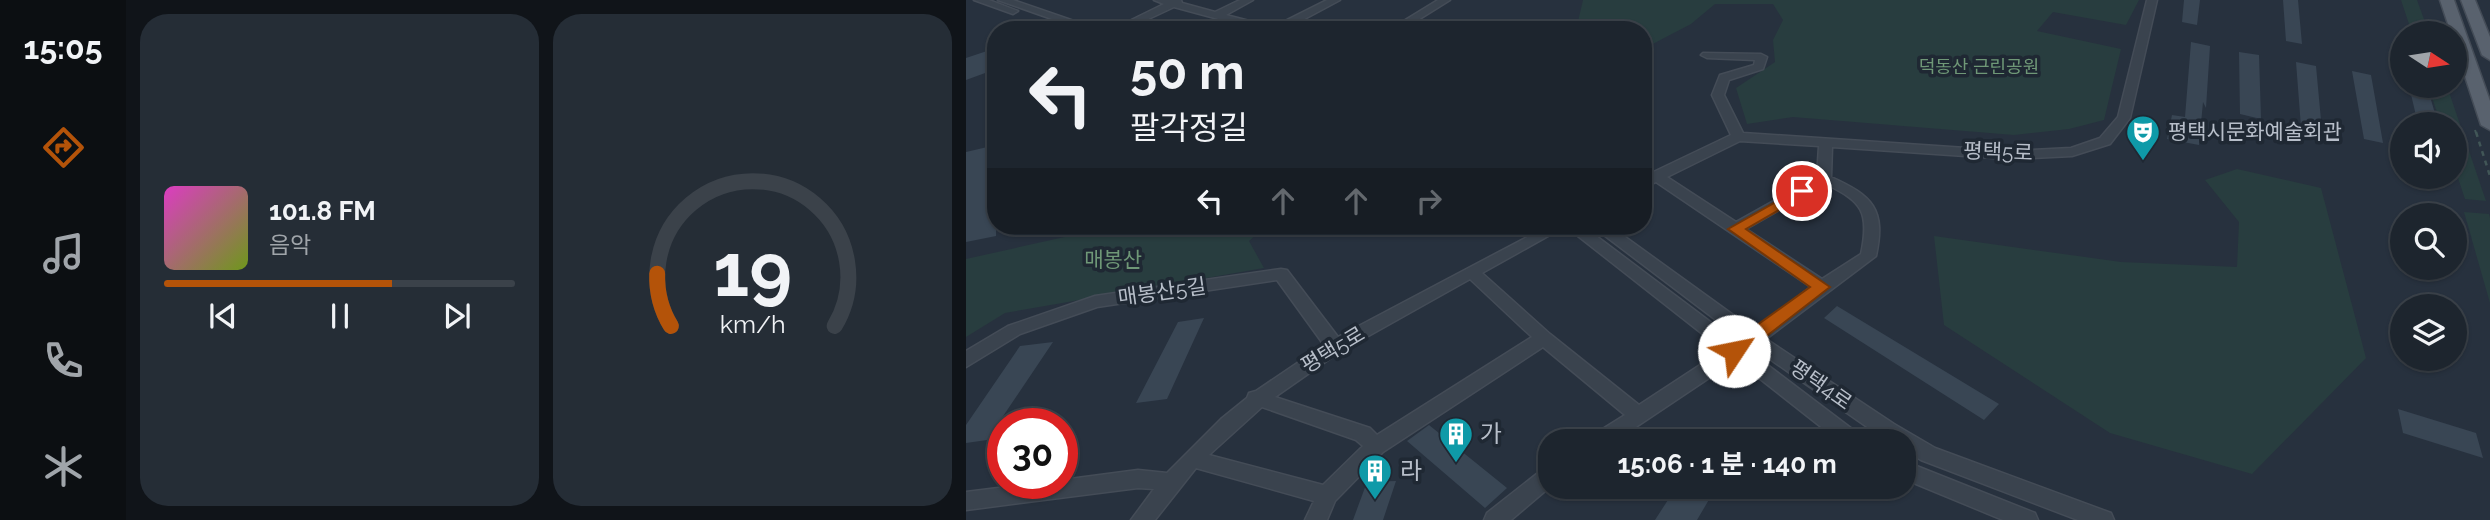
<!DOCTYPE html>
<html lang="ko">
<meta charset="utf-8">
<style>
:root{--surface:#1d252e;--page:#252d36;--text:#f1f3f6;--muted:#a0a5aa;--line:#3b424a;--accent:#b45309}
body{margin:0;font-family:Raleway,"Noto Sans KR",sans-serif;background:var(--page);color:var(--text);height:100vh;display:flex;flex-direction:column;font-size:26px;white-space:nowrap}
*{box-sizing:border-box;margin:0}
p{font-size:23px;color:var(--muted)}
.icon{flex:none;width:38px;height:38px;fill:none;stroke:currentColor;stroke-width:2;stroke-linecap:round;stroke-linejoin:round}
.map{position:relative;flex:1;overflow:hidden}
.sheet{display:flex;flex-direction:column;gap:14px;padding:14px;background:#101419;width:840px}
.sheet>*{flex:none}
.guide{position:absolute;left:21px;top:21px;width:665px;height:214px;border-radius:28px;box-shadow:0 2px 5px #0004,0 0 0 2px var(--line);background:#1d252e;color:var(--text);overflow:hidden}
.needle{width:46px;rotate:102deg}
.fabs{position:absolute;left:1424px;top:21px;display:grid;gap:14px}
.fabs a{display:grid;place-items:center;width:77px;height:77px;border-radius:50%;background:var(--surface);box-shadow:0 2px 5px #0004,0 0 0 2px var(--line);font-size:35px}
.speed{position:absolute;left:21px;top:408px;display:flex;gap:14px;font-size:35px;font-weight:700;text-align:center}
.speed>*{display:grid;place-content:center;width:91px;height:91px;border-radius:50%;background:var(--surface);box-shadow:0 2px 5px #0004,0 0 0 2px var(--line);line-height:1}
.speed .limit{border:10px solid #d22;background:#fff;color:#111}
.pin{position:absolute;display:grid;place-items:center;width:60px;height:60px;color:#fff;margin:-30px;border:4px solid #fff;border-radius:50%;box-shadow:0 2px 7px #0007}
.me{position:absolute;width:77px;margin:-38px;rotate:56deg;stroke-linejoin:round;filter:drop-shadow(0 0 5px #0008)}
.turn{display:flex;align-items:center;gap:24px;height:147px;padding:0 28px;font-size:32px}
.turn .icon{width:91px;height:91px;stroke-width:2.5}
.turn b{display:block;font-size:49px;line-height:60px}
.lanes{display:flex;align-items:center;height:66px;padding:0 28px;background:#0003;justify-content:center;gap:35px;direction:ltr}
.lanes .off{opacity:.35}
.sheet .tile{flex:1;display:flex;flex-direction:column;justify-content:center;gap:10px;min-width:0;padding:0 24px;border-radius:28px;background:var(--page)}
.sheet .dial{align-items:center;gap:0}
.dial svg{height:182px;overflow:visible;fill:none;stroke:var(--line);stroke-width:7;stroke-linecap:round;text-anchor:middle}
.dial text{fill:var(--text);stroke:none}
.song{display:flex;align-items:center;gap:21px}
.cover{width:84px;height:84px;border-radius:10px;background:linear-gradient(135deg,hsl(310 70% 55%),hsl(80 70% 35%))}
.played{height:7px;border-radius:4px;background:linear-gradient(90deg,var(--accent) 65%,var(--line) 65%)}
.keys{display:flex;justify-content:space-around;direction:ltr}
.sheet .tiles{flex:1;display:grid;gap:14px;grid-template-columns:repeat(2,1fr)}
.trip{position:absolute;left:572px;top:429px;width:378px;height:70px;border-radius:28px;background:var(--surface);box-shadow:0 2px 5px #0004,0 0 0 2px var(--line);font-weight:700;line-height:70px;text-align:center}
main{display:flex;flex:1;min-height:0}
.menu{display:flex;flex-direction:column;width:126px;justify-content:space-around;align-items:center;background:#0c0f12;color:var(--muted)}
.menu .icon{width:49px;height:49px}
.menu .current{color:var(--accent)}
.menu b{font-size:32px;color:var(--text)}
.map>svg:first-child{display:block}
</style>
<main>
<nav class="menu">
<b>15:05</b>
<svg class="icon current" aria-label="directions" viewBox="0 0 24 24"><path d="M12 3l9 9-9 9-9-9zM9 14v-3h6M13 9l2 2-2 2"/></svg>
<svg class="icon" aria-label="music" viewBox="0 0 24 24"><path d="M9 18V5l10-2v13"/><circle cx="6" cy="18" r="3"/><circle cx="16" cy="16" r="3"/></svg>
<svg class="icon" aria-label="phone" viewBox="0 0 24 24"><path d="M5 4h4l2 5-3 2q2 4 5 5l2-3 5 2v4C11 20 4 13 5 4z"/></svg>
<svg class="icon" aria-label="climate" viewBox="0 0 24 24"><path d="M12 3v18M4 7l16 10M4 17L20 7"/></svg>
</nav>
<section class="sheet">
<div class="tiles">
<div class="tile">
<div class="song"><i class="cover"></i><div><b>101.8 FM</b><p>음악</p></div></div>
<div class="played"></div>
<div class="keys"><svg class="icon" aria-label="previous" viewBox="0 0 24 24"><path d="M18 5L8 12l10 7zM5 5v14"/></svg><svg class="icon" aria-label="pause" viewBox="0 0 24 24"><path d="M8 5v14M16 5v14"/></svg><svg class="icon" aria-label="next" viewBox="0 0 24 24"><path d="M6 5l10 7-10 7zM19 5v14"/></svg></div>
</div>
<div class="tile dial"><svg viewBox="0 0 100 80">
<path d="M14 69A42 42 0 1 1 86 69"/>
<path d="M14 69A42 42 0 0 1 8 46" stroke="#b45309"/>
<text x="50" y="56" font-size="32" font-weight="700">19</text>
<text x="50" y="72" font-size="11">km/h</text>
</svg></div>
</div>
</section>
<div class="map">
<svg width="1524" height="520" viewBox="0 0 1524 520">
<rect width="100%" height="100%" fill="#27313e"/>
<!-- green -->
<path fill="#283d3f" d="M617,0H1173L1160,25L1087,12L1071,31L1155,49L1138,120L1103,129L1048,135L827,117L781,124L770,88L809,62L807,40L817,20L807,4H749L725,24L677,49V30H610Z
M1435,0H1451L1463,33H1446Z
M1462,86H1481L1520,201L1499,199L1489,169V124H1475Z
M1271,169L1355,188L1400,358L1286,474L1144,433L978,325L968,236L1155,262L1271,267L1273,222L1239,180Z
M1498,212L1523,214L1524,218V303Z
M148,226H300L283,241L298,268L39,313L0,337V259Z"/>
<!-- building -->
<path fill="#394654" d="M1218,0H1234L1231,25L1216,22Z
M1317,0H1332L1336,44L1320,41Z
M1225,42L1244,46L1240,108L1237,102L1233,145L1201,139L1206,115L1219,117Z
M30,48V69L0,80V58Z
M1273,52L1293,55L1295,119L1274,114Z
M1330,62L1350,66L1356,131L1335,127Z
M1386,71L1405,75L1417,143L1398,139Z
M1443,86H1461L1472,124H1452Z
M30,145V236L0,242V152Z
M871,306L1033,404L1018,420L858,318Z
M238,318L201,399L170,403L212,322Z
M87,342L21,440L0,443V425L54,346Z
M1432,409L1510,433L1517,458L1437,433Z
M463,425L541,488L519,508L441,441Z
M430,481L417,520H387L401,482Z
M711,486H751L731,520H689Z"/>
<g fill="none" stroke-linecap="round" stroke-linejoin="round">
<!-- minor casing -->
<g stroke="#444c57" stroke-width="3">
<path id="minor" d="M8,0H23L52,11L47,14Z
M32,0H47L134,30H117Z
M188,0H215L216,3L249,12L274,0H287L260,15L307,27L361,0H374L318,30H293L208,7L159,30H145L198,4Z
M472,0H484L436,30H423Z
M1181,0H1191L1164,118L1144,144L1106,156L1044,159L866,147L865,177C907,196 920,209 910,256L800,339L928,424L969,448L1145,513L1148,520H1112L955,460L938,450V441H923L914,436L788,348L783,351L894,435L897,441H873L770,360L649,441H624L627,435L659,415L577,347L417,452L369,501L361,520H339L348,501L230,468L189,520H165L188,489L172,488L0,510V492L71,483H96V480L172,470L201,473L255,419L281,398L283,393L290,391L358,345L311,280L131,307L54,334L0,367V351L42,326L129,296L315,269L321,270L372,337L582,226H617L771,342L775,339L626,226H644L788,330L845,287L690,182L677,187V177L765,135L746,95L754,75L788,65L789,60L741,58L735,55L737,53L795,54L801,57L797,69L763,80L758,95L777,133L1044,151L1105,148L1134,138L1152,117ZM774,141L853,146L851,177L770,222L701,177ZM859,184C896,201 904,212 895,254L856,279L780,229ZM600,226L603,229L757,350L673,405L584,334L516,273ZM504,279L566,337L411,435L404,428L309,397L372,353ZM296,407L390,440L397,446L357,485L243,455Z
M938,461L1069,513L1072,520H1037L938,479Z
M584,466L585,486L545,520H518L521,513L577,469Z"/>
</g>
<!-- major casing -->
<g stroke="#444c57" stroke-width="3">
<path id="major" d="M1474,0H1488L1524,101V130L1515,125L1489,46V33H1485Z
M1495,0H1509L1524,37V60L1516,55Z"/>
</g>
<!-- path-far1 -->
<path stroke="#415657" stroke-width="2" stroke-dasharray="3.5 3.5" stroke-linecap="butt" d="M1509,130L1510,133"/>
<!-- path -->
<path stroke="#415657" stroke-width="2.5" stroke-dasharray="5 5" stroke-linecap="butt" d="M1510,132L1524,176"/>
<!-- minor -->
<use href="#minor" fill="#3a434e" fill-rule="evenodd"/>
<!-- major -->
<use href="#major" fill="#59626e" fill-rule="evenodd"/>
</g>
<!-- route -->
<path fill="#b45309" stroke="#753606" stroke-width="2" d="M836,187L843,191L841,194L780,229L864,287L775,356H762L759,351L762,346L844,287L762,229Z"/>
<!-- icons -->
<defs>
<g id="theatre-pin" transform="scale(1.75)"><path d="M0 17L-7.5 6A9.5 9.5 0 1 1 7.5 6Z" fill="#0f9aa8" stroke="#1f2833"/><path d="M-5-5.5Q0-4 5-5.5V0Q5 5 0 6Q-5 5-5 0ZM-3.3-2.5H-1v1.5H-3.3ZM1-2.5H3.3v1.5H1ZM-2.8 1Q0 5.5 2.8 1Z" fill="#fff"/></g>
<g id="building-pin" transform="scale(1.75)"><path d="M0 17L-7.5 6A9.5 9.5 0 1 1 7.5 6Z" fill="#0f9aa8" stroke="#1f2833"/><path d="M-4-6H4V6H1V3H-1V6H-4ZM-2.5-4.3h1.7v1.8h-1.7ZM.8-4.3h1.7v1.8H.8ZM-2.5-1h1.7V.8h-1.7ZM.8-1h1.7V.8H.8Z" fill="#fff"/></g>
</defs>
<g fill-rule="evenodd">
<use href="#theatre-pin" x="1177" y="132"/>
<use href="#building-pin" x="490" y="434"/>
<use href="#building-pin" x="409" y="471"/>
</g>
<g text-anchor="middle" stroke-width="7" stroke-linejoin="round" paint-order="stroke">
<!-- far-park labels -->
<g font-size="18" fill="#6f9877" stroke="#1f2833">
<text x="1013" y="73">덕동산 근린공원</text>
</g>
<!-- poi labels -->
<g font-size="21" fill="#b7bec9" stroke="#1f2833" text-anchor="start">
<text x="1202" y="139">평택시문화예술회관</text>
</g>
<!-- street labels -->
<g font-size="21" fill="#b7bec9" stroke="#1f2833">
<text transform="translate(1032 152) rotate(2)" y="7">평택5로</text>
<text transform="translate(196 292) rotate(-8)" y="7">매봉산5길</text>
<text transform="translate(367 350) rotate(-31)" y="7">평택5로</text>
<text transform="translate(855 385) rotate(35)" y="7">평택4로</text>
</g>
<!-- park labels -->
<g font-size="21" fill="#6f9877" stroke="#1f2833">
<text x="147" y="267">매봉산</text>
</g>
<!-- near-poi labels -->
<g font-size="24" fill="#b7bec9" stroke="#1f2833" text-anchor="start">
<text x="514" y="442">가</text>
<text x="434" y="479">라</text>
</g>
</g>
</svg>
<div class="fabs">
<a><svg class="needle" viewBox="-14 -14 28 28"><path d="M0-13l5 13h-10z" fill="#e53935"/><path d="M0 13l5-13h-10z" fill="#a0a5aa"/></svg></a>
<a><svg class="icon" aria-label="sound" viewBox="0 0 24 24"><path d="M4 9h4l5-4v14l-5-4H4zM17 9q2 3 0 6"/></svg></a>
<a><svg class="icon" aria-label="search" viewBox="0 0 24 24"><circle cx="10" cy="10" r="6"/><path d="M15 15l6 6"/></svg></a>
<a><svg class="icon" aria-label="layers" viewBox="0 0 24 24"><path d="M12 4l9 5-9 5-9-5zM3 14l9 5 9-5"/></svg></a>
</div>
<div class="speed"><div class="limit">30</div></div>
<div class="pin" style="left:836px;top:191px;background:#d93025"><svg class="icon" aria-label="arrive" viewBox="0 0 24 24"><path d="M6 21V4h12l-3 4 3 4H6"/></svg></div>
<svg class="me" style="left:768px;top:351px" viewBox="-20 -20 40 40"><circle r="19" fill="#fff"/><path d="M0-13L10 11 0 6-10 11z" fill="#b45309"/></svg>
<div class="trip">15:06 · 1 분 · 140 m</div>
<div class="guide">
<div class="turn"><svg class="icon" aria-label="left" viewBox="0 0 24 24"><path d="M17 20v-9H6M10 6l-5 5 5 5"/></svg><div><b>50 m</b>팔각정길</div></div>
<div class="lanes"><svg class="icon" aria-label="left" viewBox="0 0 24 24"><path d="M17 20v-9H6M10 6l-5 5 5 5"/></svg><svg class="icon off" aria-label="ahead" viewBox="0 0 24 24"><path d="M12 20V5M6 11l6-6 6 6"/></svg><svg class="icon off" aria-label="ahead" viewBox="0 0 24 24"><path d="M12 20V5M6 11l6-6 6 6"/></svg><svg class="icon off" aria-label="right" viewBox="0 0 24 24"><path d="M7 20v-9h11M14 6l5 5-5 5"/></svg></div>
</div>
</div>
</main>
